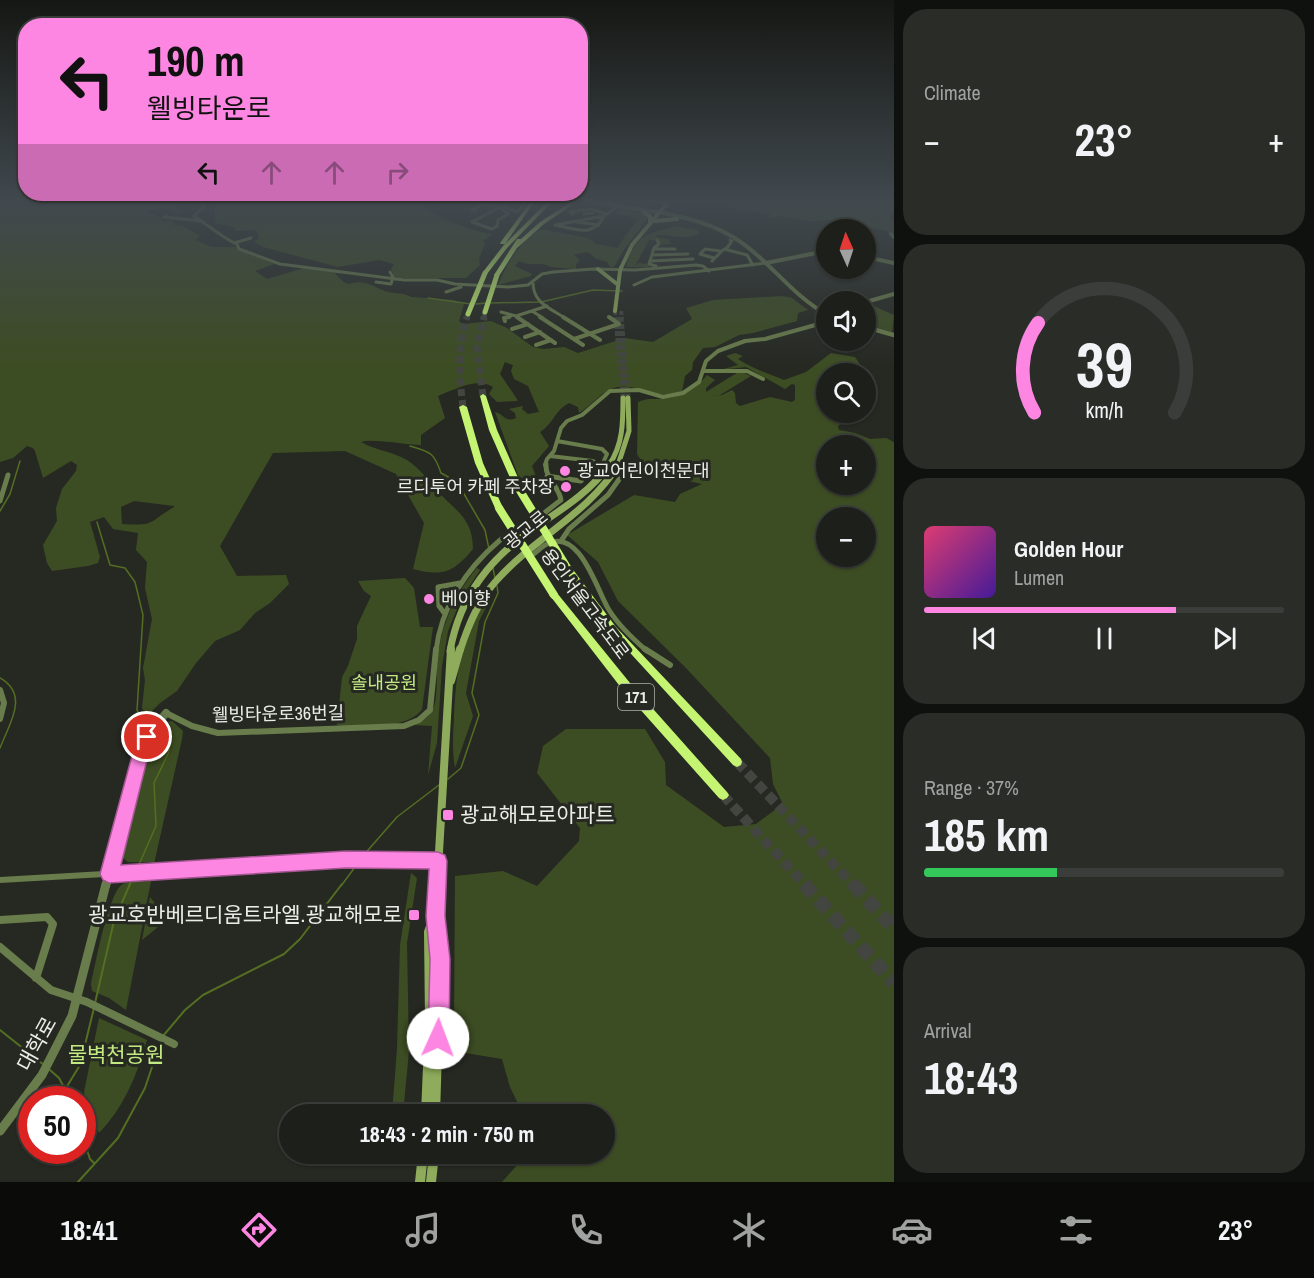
<!DOCTYPE html>
<meta charset="utf-8">
<style>
:root{--surface:#1c1f1a;--page:#292c27;--text:#f1f3f6;--muted:#a0a2a2;--line:#3a3d39;--accent:#fd86e2}
body{margin:0;font-family:"Archivo Narrow","Noto Sans KR",sans-serif;background:var(--page);color:var(--text);height:100vh;display:flex;flex-direction:column;font-size:22px;white-space:nowrap}
*{box-sizing:border-box;margin:0}
p{font-size:20px;color:var(--muted)}
.icon{flex:none;width:33px;height:33px;fill:none;stroke:currentColor;stroke-width:2;stroke-linecap:round;stroke-linejoin:round}
.map{position:relative;flex:1;overflow:hidden}
.side{display:flex;flex-direction:column;gap:9px;padding:9px;background:#0f110e;width:420px}
.side>*{flex:none}
.top-card{position:absolute;left:18px;top:18px;width:570px;height:183px;border-radius:24px;box-shadow:0 2px 4px #0004,0 0 0 2px var(--line);background:#fd86e2;color:#111;overflow:hidden}
.needle{width:39px;rotate:357deg}
.fabs{position:absolute;left:816px;top:219px;display:grid;gap:12px}
.fabs a{display:grid;place-items:center;width:60px;height:60px;border-radius:50%;background:var(--surface);box-shadow:0 2px 4px #0004,0 0 0 2px var(--line);font-size:30px}
.speed{position:absolute;left:18px;top:1086px;display:flex;gap:12px;font-size:30px;font-weight:700;text-align:center}
.speed>*{display:grid;place-content:center;width:78px;height:78px;border-radius:50%;background:var(--surface);box-shadow:0 2px 4px #0004,0 0 0 2px var(--line);line-height:1}
.speed .limit{border:9px solid #d22;background:#fff;color:#111}
.pin{position:absolute;display:grid;place-items:center;width:51px;height:51px;color:#fff;margin:-26px;border:3px solid #fff;border-radius:50%;box-shadow:0 2px 6px #0007}
.me{position:absolute;width:66px;margin:-33px;rotate:2deg;stroke-linejoin:round;filter:drop-shadow(0 0 4px #0008)}
.turn{display:flex;align-items:center;gap:21px;height:126px;padding:0 30px;font-size:27px}
.turn .icon{width:78px;height:78px;stroke-width:2.5}
.turn b{display:block;font-size:42px;line-height:51px}
.lanes{display:flex;align-items:center;height:57px;padding:0 30px;background:#0003;justify-content:center;gap:30px;direction:ltr}
.lanes .off{opacity:.35}
.big{font-size:45px;font-weight:700;line-height:1.1}
.side .card{flex:1;display:flex;flex-direction:column;justify-content:center;gap:9px;min-width:0;padding:0 21px;border-radius:24px;background:var(--page)}
.side .dial{align-items:center;gap:0}
.dial svg{height:156px;overflow:visible;fill:none;stroke:var(--line);stroke-width:7;stroke-linecap:round;text-anchor:middle}
.dial text{fill:var(--text);stroke:none}
.song{display:flex;align-items:center;gap:18px}
.cover{width:72px;height:72px;border-radius:9px;background:linear-gradient(135deg,hsl(340 70% 55%),hsl(260 70% 35%))}
.played{height:6px;border-radius:3px;background:linear-gradient(90deg,var(--accent) 70%,var(--line) 70%)}
.keys{display:flex;justify-content:space-around;direction:ltr}
.heat{display:flex;justify-content:space-between;align-items:center;font-size:33px;direction:ltr}
.charge{height:9px;border-radius:4px;background:linear-gradient(90deg,#34c759 37%,var(--line) 0)}
.trip{position:absolute;left:279px;top:1104px;width:336px;height:60px;border-radius:30px;background:var(--surface);box-shadow:0 2px 4px #0004,0 0 0 2px var(--line);font-weight:700;line-height:60px;text-align:center}
.dock{display:flex;height:96px;justify-content:space-around;align-items:center;background:#0b0c0a;color:var(--muted)}
.dock .icon{width:42px;height:42px}
.dock .on{color:var(--accent)}
.dock b{font-size:27px;color:var(--text)}
main{display:flex;flex:1;min-height:0}
.map>svg:first-child{display:block}
</style>
<main>
<div class="map">
<svg width="894" height="1182" viewBox="0 0 894 1182">
<rect width="100%" height="100%" fill="#262922"/>
<!-- green -->
<path fill="#3d4d23" fill-rule="evenodd" d="M0,201H180L176,203L181,212L179,214L161,208L146,211L162,218L163,222L173,221L174,225L183,226L200,236L195,240L212,247H236L274,264L255,271L267,279L304,268L333,271C352,293 346,279 366,283C374,285 380,290 388,292C396,294 403,292 411,297L454,300L464,304L459,321L463,324L491,321L507,328L533,347L543,349L564,347L578,353L625,338L653,342L692,319L686,308L713,300L782,296L792,298L808,310L798,313L797,321L753,333L739,335L715,347L703,348L693,362L692,370L685,376L682,392C673,394 664,396 654,394C639,390 625,382 609,390C599,395 589,407 579,413L578,407L569,403C555,410 553,424 540,432L549,446L532,466L540,487L530,491L523,489L495,412C504,414 505,423 516,418L515,413L509,409L523,406L522,409L528,414L539,412L528,386L514,379L511,371L513,365L505,362L500,374L517,399V401L497,402L489,394L493,387C477,377 454,390 438,396L445,418L421,435V445C406,445 372,438 361,442C373,449 388,451 401,457C418,465 423,475 435,488C453,510 473,516 473,549C454,572 443,577 413,569L424,523L396,474L345,451L273,453L220,546L237,576L286,575L289,584L270,603L255,613L240,630L215,641L196,663L177,691L160,703L147,716L142,708L145,680L143,668L152,619L145,588L147,562L136,550L138,533L113,529L104,517L90,522L100,557L98,563L88,566L52,571L47,563L43,545L57,521L56,508L62,489L76,471L77,465L71,461L43,478L35,451L33,448L27,446L13,458L0,462ZM134,501L174,506V507C147,523 156,526 122,524L121,507Z
M222,201H417C424,214 479,234 493,234L483,241L485,245L479,258L480,265L466,278H401L395,277L391,269L394,264L379,260L338,267L263,247L254,242L259,238L256,230L236,231L235,227L216,223L214,209L222,204Z
M727,201H894V213L890,216L894,224V232L831,220L811,221L783,216L766,218L771,214L727,207Z
M619,208L645,214L649,217L625,248L614,267H610L607,262L595,258L591,254L586,252L574,255L580,260L576,264V269L551,267L544,264H528L519,261L515,266L532,274L531,276L498,285C506,264 521,240 541,229L588,238L596,244L619,248L618,246L638,219L614,213Z
M676,226L698,230L700,233C689,241 669,234 657,235L656,237L668,239L671,244H660L658,240H649L636,264V266L638,263L648,264L649,267H626C635,234 648,234 676,226Z
M869,304L894,315L892,332L866,324V305Z
M735,353L743,356L738,359C751,368 769,374 784,380L806,372L831,353L855,357L870,380H866V374H826V412L859,413L838,426L839,430L855,433L870,439L886,438L894,442V1182H502L527,1154H604V1114H523L510,1087L502,1059L459,1052L454,1032L455,876L503,871L537,886L579,841L580,828L537,773L543,746L566,729H645L665,762L666,785L724,827L756,824L783,804L773,784L770,758L685,667L618,601L598,562L567,535L634,495L675,502L680,494L702,484L648,472L637,454L638,402C646,398 653,399 661,399C681,397 695,390 707,375L715,380L706,388V392L740,371L751,376L720,395L712,396L722,395L732,390L735,393L736,403L740,406L770,397L792,402L795,400V385L792,384L785,389L746,367L720,370L738,365L726,356ZM826,446H866V484H826ZM826,518H866V556H826Z
M477,568L480,570L461,599L448,631L442,666L437,743L428,775L432,726L414,725C423,721 431,716 434,707C438,694 436,678 437,665C440,628 453,596 477,568Z
M405,578L414,588L420,627H433L422,709C410,729 358,728 337,725L342,677L348,666L357,639V626L371,596L364,591L358,581Z
M492,591L490,600L479,621L466,693L473,716L455,768C452,751 453,734 454,717C456,669 462,630 492,591Z
M172,721L183,731L182,739L154,864L148,862H128L122,857L150,746L167,722Z
M411,873L417,878L407,943L409,1051L403,1114H392L397,1049L400,945Z
M151,881L126,1010L109,998L92,991L91,984C95,966 109,890 123,884C131,881 143,882 151,881Z
M150,897L168,919L142,940Z
M99,1018L147,1040C137,1075 124,1107 99,1133L89,1114L84,1092Z"/>
<g fill="none" stroke-linecap="round" stroke-linejoin="round">
<!-- stream-far1 -->
<path stroke="#546e22" stroke-width="1.5" d="M428,298L471,304
M491,303L541,302L593,290L622,291
M476,304L486,303
M410,446C430,452 434,452 441,473L457,482L485,530L489,549
M0,511L10,494L20,461
M97,522L110,565L125,568L135,582L143,615L137,710L143,720L152,724
M493,568L495,578
M0,678C30,695 9,724 0,748
M448,779L461,768L479,715L472,693L485,622L498,593L497,586
M362,857L397,817L439,785
M137,869L156,826L154,783L168,754L170,744L168,734L159,728
M129,886L135,873
M341,886L358,863"/>
<!-- stream -->
<path stroke="#546e22" stroke-width="2" d="M95,1003L114,921L130,884
M0,1030L44,1065
M163,1036L185,1010L203,995L284,954L300,939L342,884
M50,1070L59,1078L71,1100
M66,1088L80,1065L94,1008
M82,1136L90,1159L94,1163
M78,1182L118,1138L145,1088L160,1043"/>
<!-- tertiary-tunnel -->
<path stroke="#434640" stroke-width="4" stroke-dasharray="4 1.5" stroke-linecap="butt" d="M891,234L882,216L892,201"/>
<!-- secondary-tunnel-far1 -->
<path stroke="#434640" stroke-width="4" stroke-dasharray="4 2" stroke-linecap="butt" d="M615,311L616,318
M621,311L622,318"/>
<!-- secondary-tunnel -->
<path stroke="#434640" stroke-width="5" stroke-dasharray="5 2" stroke-linecap="butt" d="M616,317L623,398
M621,317L628,398"/>
<!-- motorway-tunnel-far3 -->
<path stroke="#434640" stroke-width="5" stroke-dasharray="5 3" stroke-linecap="butt" d="M467,318L468,314
M484,318L485,312"/>
<!-- motorway-tunnel-far2 -->
<path stroke="#434640" stroke-width="7" stroke-dasharray="7 4" stroke-linecap="butt" d="M483,396L477,347L484,317
M463,407C459,376 457,347 467,317"/>
<!-- motorway-tunnel-far1 -->
<path stroke="#434640" stroke-width="10" stroke-dasharray="10 5" stroke-linecap="butt" d="M737,762L854,886
M723,795L806,886"/>
<!-- motorway-tunnel -->
<path stroke="#434640" stroke-width="14" stroke-dasharray="14 7" stroke-linecap="butt" d="M804,884L894,983
M853,884L894,928"/>
<!-- minor-far4 -->
<path stroke="#697c4b" stroke-width="3" d="M484,201V204L500,207
M646,201L666,204
M190,202H198L204,207L194,216C205,223 227,241 237,244L239,249L280,264L404,280H437L455,284L508,287L528,285L542,274L553,272L593,269L635,270L696,265L703,266L709,271
M503,206L517,212L528,201
M500,207L508,214L498,220L497,226L492,229L472,222Z
M475,211L472,210L484,203
M573,214L570,212L591,209L606,214
M584,214L592,213
M166,216L164,217L201,221
M604,216C593,238 576,229 555,225Z
M604,216L617,207
M577,222L599,225
M234,243L251,238
M654,249H675
M726,249L732,241L730,240
M652,255L688,254
M714,258L700,254L705,249L720,251
M650,261L693,259
M712,261L724,249L747,255L753,265
M656,266L649,264L654,248L659,244L657,240
M376,282L391,284L393,277L390,272
M533,283C533,303 550,308 565,318
M634,285L652,277L766,263
M446,292L461,287
M532,311L543,318
M501,312L516,316
M504,318L511,316
M519,318L516,316L547,306"/>
<!-- minor-far3 -->
<path stroke="#697c4b" stroke-width="4" d="M517,317L555,343
M540,317L583,345
M563,317L600,340
M505,321L504,318L509,317
M512,329L528,324
M525,337L540,332
M574,339L619,324L609,317
M536,345L551,340
M704,371H747L763,379
M557,441L602,449L607,454L602,465
M550,456L593,461L595,463L593,465
M545,465L547,459L554,451L561,428L567,421L582,415L610,391L639,390L663,397L683,393L699,382L706,361L718,351L745,341L765,339L826,322
M629,465L630,463"/>
<!-- minor-far2 -->
<path stroke="#697c4b" stroke-width="5" d="M602,466L603,464
M547,476L581,481L595,464
M0,501L8,475
M561,541L569,529L608,495L630,464
M532,555C537,552 542,546 547,544C580,527 597,591 609,610C619,626 633,639 647,651
M445,614L439,606L438,587L460,583
M436,651C441,607 466,569 499,541C507,534 519,531 528,525C539,518 550,508 561,500C559,486 545,479 546,464"/>
<!-- minor-far1 -->
<path stroke="#697c4b" stroke-width="6" d="M645,649L670,665
M0,690L4,703L0,719
M166,713L192,726L218,733L404,726L419,720L430,710L436,649
M0,880L346,860L438,861"/>
<!-- minor -->
<path stroke="#697c4b" stroke-width="8" d="M0,920L47,917L53,924L36,978
M0,947L51,990L87,1002L174,1044"/>
<!-- tertiary-far3 -->
<path stroke="#697c4b" stroke-width="4" d="M590,201C636,210 692,212 733,237C768,258 790,294 826,314
M891,234L894,237
M866,257L894,263
M766,263L826,251
M866,302L894,294"/>
<!-- tertiary-far2 -->
<path stroke="#697c4b" stroke-width="4.5" d="M866,327L894,335"/>
<!-- tertiary-far1 -->
<path stroke="#697c4b" stroke-width="8" d="M106,886L141,752L147,737L166,713"/>
<!-- tertiary -->
<path stroke="#697c4b" stroke-width="9" d="M0,1131L42,1075L72,1016L106,884"/>
<!-- secondary-far4 -->
<path stroke="#8eac5b" stroke-width="4" d="M643,212L650,216V223
M655,221L677,219
M621,268L632,245L669,201
M598,269L617,284
M615,311L620,271"/>
<!-- secondary-far3 -->
<path stroke="#8eac5b" stroke-width="5" d="M609,465C623,445 623,422 623,398
M618,465L629,431L628,398"/>
<!-- secondary-far2 -->
<path stroke="#8eac5b" stroke-width="7" d="M450,651C460,595 491,557 537,526C564,508 591,491 610,464
M460,651C468,626 478,601 496,581C534,538 588,514 619,464"/>
<!-- secondary-far1 -->
<path stroke="#8eac5b" stroke-width="8" d="M451,681L460,649
M437,886L451,649"/>
<!-- secondary -->
<path stroke="#8eac5b" stroke-width="10" d="M426,1114L430,1019L429,932L435,916
M435,1114L440,959L435,916L437,884
M420,1182L423,1154
M431,1182L434,1154"/>
<!-- motorway -->
<path fill="#c4f471" fill-rule="evenodd" d="M531,201H535L505,244H501L500,243Z
M548,201H553L507,248L487,274H483V272L503,246Z
M573,201H578L544,224L517,248L499,276H495L494,275L517,239H521L540,222Z
M483,394L486,396L497,430L523,489L522,491H516L515,489L489,430L480,396Z
M463,405L467,407L483,463L503,508L502,510L499,511L495,508L475,463L459,407Z
M568,566L571,567L616,627L741,759L742,762L741,765L737,767L733,765L610,631L565,571L564,569L565,567Z
M554,592L557,593L630,683L727,792L729,795L727,798L723,800L719,798L622,689L551,597L549,595L551,593Z"/>
<!-- secondary-bridge -->
<path stroke="#8eac5b" stroke-width="4" d="M620,271L621,268"/>
<!-- motorway-bridge-far1 -->
<path stroke="#c4f471" stroke-width="5" d="M485,312L497,275
M468,314L485,273"/>
<!-- motorway-bridge -->
<path stroke="#c4f471" stroke-width="8" d="M519,489L568,569
M499,508L554,595"/>
</g>
<!-- sky -->
<linearGradient id="sky" x2="0" y2="1"><stop stop-color="#151713"/><stop offset="0.55" stop-color="#41494f"/><stop offset="1" stop-color="#41494f" stop-opacity="0"/></linearGradient>
<rect width="894" height="366" fill="url(#sky)"/>
<!-- route -->
<path fill="#fd86e2" stroke="#a45793" stroke-width="1.5" d="M147,730L153,732L155,737L149,752L121,865L346,851L438,852L445,855L447,861L445,916L450,959L449,1038L446,1045L438,1048L431,1045L428,1038L430,959L426,916L429,869L346,868L109,883L103,880L100,874L133,752L141,732Z"/>
<!-- markers -->
<g fill="#fd86e2" stroke="#262922" stroke-width="2">
<circle cx="565" cy="471" r="6"/>
<circle cx="566" cy="487" r="6"/>
<circle cx="429" cy="599" r="6"/>
<rect x="442" y="809" width="12" height="12" rx="3"/>
<rect x="408" y="909" width="12" height="12" rx="3"/>
</g>
<g text-anchor="middle" stroke-width="6" stroke-linejoin="round" paint-order="stroke">
<!-- shield labels -->
<rect fill="#262922" stroke="#afb2ac" stroke-width="1.5" x="618" y="684" width="36" height="26" rx="4.5"/>
<g font-size="16" font-weight="bold" fill="#eaece7">
<text x="636" y="703">171</text>
</g>
<!-- poi labels -->
<g font-size="18" fill="#eaece7" stroke="#262922" text-anchor="start">
<text x="577" y="477">광교어린이천문대</text>
<text x="554" y="493" text-anchor="end">르디투어 카페 주차장</text>
<text x="441" y="605">베이향</text>
</g>
<!-- street labels -->
<g font-size="18" fill="#eaece7" stroke="#262922">
<text transform="translate(526 530) rotate(-39)" y="6">광교로</text>
<text transform="translate(585 604) rotate(53)" y="6">용인서울고속도로</text>
<text transform="translate(278 714) rotate(-1)" y="6">웰빙타운로36번길</text>
</g>
<!-- park labels -->
<g font-size="18" fill="#c2e982" stroke="#262922">
<text x="384" y="689">솔내공원</text>
</g>
<!-- near-poi labels -->
<g font-size="21" fill="#eaece7" stroke="#262922" text-anchor="start">
<text x="460" y="822">광교해모로아파트</text>
<text x="402" y="922" text-anchor="end">광교호반베르디움트라엘.광교해모로</text>
</g>
<!-- near-street labels -->
<g font-size="21" fill="#eaece7" stroke="#262922">
<text transform="translate(37 1044) rotate(-61)" y="7">대학로</text>
</g>
<!-- near-park labels -->
<g font-size="21" fill="#c2e982" stroke="#262922">
<text x="116" y="1062">물벽천공원</text>
</g>
</g>
</svg>
<div class="fabs">
<a><svg class="needle" viewBox="-14 -14 28 28"><path d="M0-13l5 13h-10z" fill="#e53935"/><path d="M0 13l5-13h-10z" fill="#a0a2a2"/></svg></a>
<a><svg class="icon" aria-label="sound" viewBox="0 0 24 24"><path d="M4 9h4l5-4v14l-5-4H4zM17 9q2 3 0 6"/></svg></a>
<a><svg class="icon" aria-label="search" viewBox="0 0 24 24"><circle cx="10" cy="10" r="6"/><path d="M15 15l6 6"/></svg></a>
<a>+</a>
<a>−</a>
</div>
<div class="speed"><div class="limit">50</div></div>
<div class="pin" style="left:147px;top:737px;background:#d93025"><svg class="icon" aria-label="arrive" viewBox="0 0 24 24"><path d="M6 21V4h12l-3 4 3 4H6"/></svg></div>
<svg class="me" style="left:438px;top:1038px" viewBox="-20 -20 40 40"><circle r="19" fill="#fff"/><path d="M0-13L10 11 0 6-10 11z" fill="#fd86e2"/></svg>
<div class="trip">18:43 · 2 min · 750 m</div>
<div class="top-card">
<div class="turn"><svg class="icon" aria-label="left" viewBox="0 0 24 24"><path d="M17 20v-9H6M10 6l-5 5 5 5"/></svg><div><b>190 m</b>웰빙타운로</div></div>
<div class="lanes"><svg class="icon" aria-label="left" viewBox="0 0 24 24"><path d="M17 20v-9H6M10 6l-5 5 5 5"/></svg><svg class="icon off" aria-label="ahead" viewBox="0 0 24 24"><path d="M12 20V5M6 11l6-6 6 6"/></svg><svg class="icon off" aria-label="ahead" viewBox="0 0 24 24"><path d="M12 20V5M6 11l6-6 6 6"/></svg><svg class="icon off" aria-label="right" viewBox="0 0 24 24"><path d="M7 20v-9h11M14 6l5 5-5 5"/></svg></div>
</div>
</div>
<section class="side">
<div class="card"><p>Climate</p>
<div class="heat"><a>−</a><b class="big">23°</b><a>+</a></div>
</div>
<div class="card dial"><svg viewBox="0 0 100 80">
<path d="M14 69A42 42 0 1 1 86 69"/>
<path d="M14 69A42 42 0 0 1 16 23" stroke="#fd86e2"/>
<text x="50" y="56" font-size="32" font-weight="700">39</text>
<text x="50" y="72" font-size="11">km/h</text>
</svg></div>
<div class="card">
<div class="song"><i class="cover"></i><div><b>Golden Hour</b><p>Lumen</p></div></div>
<div class="played"></div>
<div class="keys"><svg class="icon" aria-label="previous" viewBox="0 0 24 24"><path d="M18 5L8 12l10 7zM5 5v14"/></svg><svg class="icon" aria-label="pause" viewBox="0 0 24 24"><path d="M8 5v14M16 5v14"/></svg><svg class="icon" aria-label="next" viewBox="0 0 24 24"><path d="M6 5l10 7-10 7zM19 5v14"/></svg></div>
</div>
<div class="card"><p>Range · 37%</p><b class="big">185 km</b><div class="charge"></div></div>
<div class="card"><p>Arrival</p><b class="big">18:43</b></div>
</section>
</main>
<nav class="dock">
<b>18:41</b>
<svg class="icon on" aria-label="directions" viewBox="0 0 24 24"><path d="M12 3l9 9-9 9-9-9zM9 14v-3h6M13 9l2 2-2 2"/></svg>
<svg class="icon" aria-label="music" viewBox="0 0 24 24"><path d="M9 18V5l10-2v13"/><circle cx="6" cy="18" r="3"/><circle cx="16" cy="16" r="3"/></svg>
<svg class="icon" aria-label="phone" viewBox="0 0 24 24"><path d="M5 4h4l2 5-3 2q2 4 5 5l2-3 5 2v4C11 20 4 13 5 4z"/></svg>
<svg class="icon" aria-label="climate" viewBox="0 0 24 24"><path d="M12 3v18M4 7l16 10M4 17L20 7"/></svg>
<svg class="icon" aria-label="car" viewBox="0 0 24 24"><path d="M5 17H2v-5l4-1 3-4h7l3 4 3 1v5h-3M9 17h6M6 11h13"/><circle cx="7" cy="17" r="2"/><circle cx="17" cy="17" r="2"/></svg>
<svg class="icon" aria-label="filters" viewBox="0 0 24 24"><path d="M4 7h16M4 17h16"/><circle cx="9" cy="7" r="2"/><circle cx="15" cy="17" r="2"/></svg>
<b>23°</b>
</nav>
